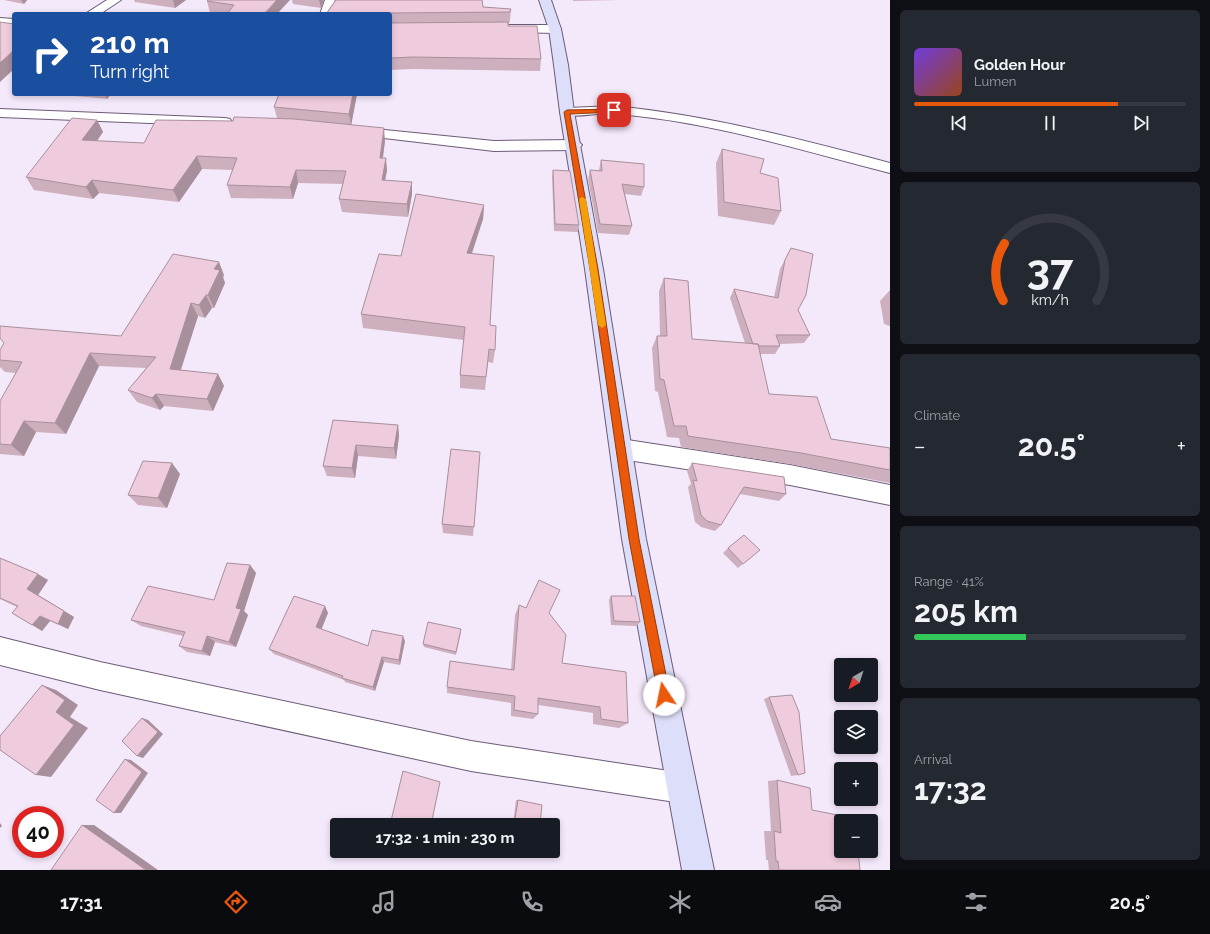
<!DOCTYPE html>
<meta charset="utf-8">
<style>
:root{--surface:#171b24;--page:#242831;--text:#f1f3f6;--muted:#9ea1a6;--line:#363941;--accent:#ea580c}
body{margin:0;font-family:Raleway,sans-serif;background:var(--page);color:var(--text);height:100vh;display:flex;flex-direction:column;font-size:15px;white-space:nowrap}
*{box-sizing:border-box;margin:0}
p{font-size:13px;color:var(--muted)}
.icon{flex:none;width:22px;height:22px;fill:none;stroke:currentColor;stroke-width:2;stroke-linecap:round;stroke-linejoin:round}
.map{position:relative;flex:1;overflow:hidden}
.panel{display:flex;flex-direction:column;gap:10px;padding:10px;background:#0d0f14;width:320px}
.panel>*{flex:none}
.guide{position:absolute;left:12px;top:12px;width:380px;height:84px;border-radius:4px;box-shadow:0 2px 6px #0003;background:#1a4fa0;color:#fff;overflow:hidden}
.needle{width:26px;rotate:219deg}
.fabs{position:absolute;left:834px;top:658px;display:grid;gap:8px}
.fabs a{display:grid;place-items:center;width:44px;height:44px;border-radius:4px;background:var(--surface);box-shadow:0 2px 6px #0003;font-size:20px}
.speed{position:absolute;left:12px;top:806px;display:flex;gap:8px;font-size:20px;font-weight:700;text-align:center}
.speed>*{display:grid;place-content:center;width:52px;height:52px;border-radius:50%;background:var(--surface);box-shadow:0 2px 6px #0003;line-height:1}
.speed .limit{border:6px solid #d22;background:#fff;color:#111}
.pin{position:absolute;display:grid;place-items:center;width:34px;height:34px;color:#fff;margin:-17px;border-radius:8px;box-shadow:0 2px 6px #0006}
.me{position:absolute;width:44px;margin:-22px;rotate:349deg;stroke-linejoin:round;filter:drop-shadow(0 0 3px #0008)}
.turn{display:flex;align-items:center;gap:14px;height:84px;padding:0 12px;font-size:18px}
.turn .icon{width:52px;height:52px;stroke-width:2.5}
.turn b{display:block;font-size:28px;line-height:34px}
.big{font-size:30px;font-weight:700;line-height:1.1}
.panel .tile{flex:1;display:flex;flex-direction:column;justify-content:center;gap:6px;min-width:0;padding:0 14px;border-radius:6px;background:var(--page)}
.panel .dial{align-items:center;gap:0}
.dial svg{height:104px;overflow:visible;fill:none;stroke:var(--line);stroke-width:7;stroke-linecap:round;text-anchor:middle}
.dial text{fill:var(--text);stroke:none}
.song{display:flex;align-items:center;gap:12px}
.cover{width:48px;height:48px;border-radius:6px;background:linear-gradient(135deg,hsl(260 70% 55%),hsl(20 70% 35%))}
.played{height:4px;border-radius:2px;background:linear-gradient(90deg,var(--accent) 75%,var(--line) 75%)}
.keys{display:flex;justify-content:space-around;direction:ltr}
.heat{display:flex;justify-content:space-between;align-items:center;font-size:22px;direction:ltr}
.charge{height:6px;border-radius:3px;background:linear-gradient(90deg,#34c759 41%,var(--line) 0)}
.trip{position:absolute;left:330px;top:818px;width:230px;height:40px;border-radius:4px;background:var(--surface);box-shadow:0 2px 6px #0003;font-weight:700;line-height:40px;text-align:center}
.tabs{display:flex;height:64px;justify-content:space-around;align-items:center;background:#090b0e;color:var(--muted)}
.tabs .icon{width:28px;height:28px}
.tabs .current{color:var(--accent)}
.tabs b{font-size:18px;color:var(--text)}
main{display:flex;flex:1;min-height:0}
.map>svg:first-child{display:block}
</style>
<main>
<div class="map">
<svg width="890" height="870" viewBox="0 0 890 870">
<rect width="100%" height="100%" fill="#f4e8fb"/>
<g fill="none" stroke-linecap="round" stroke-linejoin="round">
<!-- street casing -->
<g stroke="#6d5c77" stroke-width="2">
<path id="street" d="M107,0H121L100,14H85Z
M325,0H337L332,14H320Z
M0,18L14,19V27L0,26Z
M507,25H555L559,26L561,29L559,32L555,33L503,32L501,29L503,26Z
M614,106C708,115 799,139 890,163V173C800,150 709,121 616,114C600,113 583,116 567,116L562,115L560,112L562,109L567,108Z
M0,109L225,118L230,119L232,122L230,125L225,126L0,117Z
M355,127L494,141L574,140L579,142L582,145L579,148L574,150L494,151L350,134L348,131L350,128Z
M621,439L790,465L890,485V505L790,485L621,459L613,456L610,449L613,442Z
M0,637L100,662L471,741L682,773L693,777L697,788L693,799L682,803L471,771L100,690L0,665Z"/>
</g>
<!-- secondary casing -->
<g stroke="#6d5c77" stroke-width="2">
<path id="secondary" d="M539,0H551L561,29L568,65L574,112L603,269L646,539L714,870H682L622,539L585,269L560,112L554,65L549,29Z"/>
</g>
<!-- street -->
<use href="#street" fill="#fff" fill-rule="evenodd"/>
<!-- secondary -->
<use href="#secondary" fill="#dddffa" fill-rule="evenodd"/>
</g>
<!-- wall -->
<path fill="#ceafbe" d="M4,0H27L24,4Z
M134,0H186L175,8L135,2Z
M208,0L277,14H218L210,13L207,1Z
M292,0H324L321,8L293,4Z
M334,0H482L483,7L511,9L510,21L508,26L541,59L540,71L413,69L390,70V14H326L334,2Z
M573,0H619L573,1Z
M54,94H111L107,99Z
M279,94H363H357L351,125L385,141L383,158L387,170L385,180L412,194L408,217L342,212L339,199L343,184L298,183L293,199L231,198L227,185L233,170L202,169L179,202L99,193L93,199L34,190L26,177L97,120L103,132L97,141L144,143L233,121L277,118L274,107Z
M722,149L760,173L781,211L774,225L718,216L716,163Z
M601,160L644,187L641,196L625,194L632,226L629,235L598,233L588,179L590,170H599Z
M553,170L579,225L578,232L554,231L552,177Z
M484,205L483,219L472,254L490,325L495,350L493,363L488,362L485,390L460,388V375L464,340L363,328L361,314L401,256Z
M791,248L798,310L810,335L804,343L780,344V346L775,354H760L769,394L831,439L890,448V483L790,464L681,447L679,438L667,437L658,392L655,391L652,348L657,336H660L659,291L664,278L692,339L745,343L730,298L734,289L774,297L780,269Z
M224,275L223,277L225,283L214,308H212L205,318L198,316L181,370L218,374L224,386L213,411L164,406L160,410L137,402L128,390L146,368L99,366L66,434L36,432L24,456L0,454V401L16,373L5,372L0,367V350L121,336Z
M890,290V326L884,324L880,301Z
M333,420L398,425L399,436L396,459L358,456L355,478L327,476L323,466Z
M480,452L473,536L443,533L442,524Z
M692,463L786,494L779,501L740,494L721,525L715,531L701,527L695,522L688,487L691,484L687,471Z
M180,474L167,508L138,505L128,495Z
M728,548L760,550L738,568L723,553Z
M0,558L48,580L38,595L74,617L68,629L50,621L42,631L17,607L0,599Z
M250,565L256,573L244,611L248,615L236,647L215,642L210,656L187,652L179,646L183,636L141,626L131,620L214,600Z
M611,596L640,622L636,626L611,625L609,600Z
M519,605L526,608L549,613L562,663L628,723L619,728L593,724V713L538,705V714L533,719L511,716V703L447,693V687L511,670L515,615Z
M328,613L321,629L368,646L405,641L400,665L384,662L375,691L345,682L344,680L274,654L269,649Z
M461,632L456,655L424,647L423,644Z
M769,697L798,775L791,776L764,699Z
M777,780L812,810L860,870H769L768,860H766L764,831H771L768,781Z
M516,800H518L540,825H513Z"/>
<!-- shaded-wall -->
<path fill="#a78f9b" d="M21,0H27L24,4Z
M173,0H186L175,8Z
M277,0H290L277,14H264Z
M319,0H324L321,8Z
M14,50V69L0,82V63Z
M105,94H111L107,99Z
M353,94H357L351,126L349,114Z
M97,120L103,132L88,153L82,140Z
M384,128L385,141L381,170L380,158Z
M197,156L202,169L179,202L173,190Z
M386,158L387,170L383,192L382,180Z
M296,170L298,183L293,199L290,187Z
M92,180L99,193L93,199L86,187Z
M412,182V194L408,217L407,204Z
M484,205L483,219L467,267V253Z
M219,262L224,275L223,277L225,283L214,308L208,295L214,269Z
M206,295L212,308L205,318L199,305Z
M191,303L198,316L177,381L170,369Z
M90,353L99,366L66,434L55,423Z
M218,374L224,386L213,411L207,399Z
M156,394L164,406L160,410L152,398Z
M24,421L36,432L24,456L11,445Z
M398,425L399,436L396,459L394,448Z
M356,445L358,456L355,478L352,468Z
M172,463L180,474L167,508L158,498Z
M250,565L256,573L244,611L248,615L236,647L229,642L236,608Z
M38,574L48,580L38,595L74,617L68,629L58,624L27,589Z
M325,606L328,613L320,633L316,627Z
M40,616L50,621L42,631L32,625Z
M207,636L215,642L210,656L202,651Z
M403,636L405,641L400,665L399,660Z
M382,657L384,662L375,691L373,687Z
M42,685L56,690L78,705L70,717L88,728L51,777L36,775L56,712Z
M142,718L148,720L163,734L143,758L137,756Z
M125,759L131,760L148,773L121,813H114Z
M0,823L2,826L0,828Z
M82,825H94L158,870H146Z"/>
<!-- building -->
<path fill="#efccdd" stroke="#a78f9b" d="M208,0H277L264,14H227L234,5L207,1Z
M336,0H482L483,7L511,9L510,12L389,13L388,14H326Z
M0,22L14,24V50L0,63Z
M508,22V26H537L541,59L413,57L390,58V23Z
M279,94H353L349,114L274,107Z
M234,117L294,119L384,128L380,158H386L382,180L412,182L407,204L339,199L346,171L296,170L290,187L227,185L237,158L197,156L173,190L92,180L86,187L26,177L72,118L97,120L82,140L144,143L156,120L233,121Z
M722,149L764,159L760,173L778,178L781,211L724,202Z
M601,160L644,164V187L622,184L632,226L600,224L590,170L602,171Z
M553,170L570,171L579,225L555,224Z
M416,194L484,205L467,253L494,256L490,325L496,326L495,350L489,349L486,377L460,375L465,327L361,314L379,254L401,256Z
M791,248L813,254L806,295L798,310L810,335H776L780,346H759L758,344H753L734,289L778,298L785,260Z
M173,254L219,262L214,269L220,270L208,295H206L199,305L191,303L170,369L218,374L207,399L156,394L152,398L128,390L156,357L90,353L55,423L24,421L11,445L0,444V401L22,362L0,360V350L4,343L0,338V326L121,336Z
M664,278L688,281L692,339L758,344L769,394L817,397L831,439L890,448V470L801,453L688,436L686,426H674L664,380L660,379L657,336H667Z
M333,420L398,425L394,448L356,445L352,468L323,466Z
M451,449L480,452L474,527L442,524Z
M143,461L172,463L158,498L128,495Z
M692,463L784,477L786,494L744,487L721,525L707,521L701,515L693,480L697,481Z
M744,535L760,550L743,564L728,548Z
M0,558L38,574L27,589L64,611L58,624L40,616L32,625L12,613L18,606L0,598Z
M227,563L250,565L236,608L241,609L229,642L207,636L202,651L179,646L185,632L131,620L148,586L214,600Z
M539,580L560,590L549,613L566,635L562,663L626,672L628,723L601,719L600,707L538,698V714L514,710L515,696L447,687L450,661L514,670L519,605L526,608Z
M294,596L325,606L316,627L368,646L372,630L403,636L399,660L382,657L373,687L342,678L343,676L269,649Z
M611,596H635L640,622L614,621Z
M428,622L461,629L456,652L423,644Z
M42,685L65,700L56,712L74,725L36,775L0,750V736Z
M792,695L799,712L805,773L798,775L769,697Z
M142,718L158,732L137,756L122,741Z
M125,759L142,772L114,813L96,800Z
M403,771L440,782L431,825H390Z
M777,780L810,788L812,810L853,818V821H841V851H858L860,870H779L778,861H776L774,831L781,833Z
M518,800L542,805L540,825H514Z
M82,825L146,870H51Z"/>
<!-- route -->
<path fill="#ea580c" stroke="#983908" d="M614,109H616V112L570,114L598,269L639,539L670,695L668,699L664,701L660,699L658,695L629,539L590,269L564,112L567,110Z"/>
<!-- slow -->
<path fill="#f59e0b" d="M582,197L586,199L606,325L602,328L598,325L579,199Z"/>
</svg>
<div class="fabs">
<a><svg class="needle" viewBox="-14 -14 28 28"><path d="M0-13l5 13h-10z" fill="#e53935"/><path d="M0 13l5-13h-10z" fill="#9ea1a6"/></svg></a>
<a><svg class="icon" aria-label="layers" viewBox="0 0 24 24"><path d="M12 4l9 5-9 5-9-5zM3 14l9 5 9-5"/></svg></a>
<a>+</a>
<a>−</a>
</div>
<div class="speed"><div class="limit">40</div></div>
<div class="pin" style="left:614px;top:110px;background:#d93025"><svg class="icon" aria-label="arrive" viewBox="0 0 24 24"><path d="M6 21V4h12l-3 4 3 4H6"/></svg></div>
<svg class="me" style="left:664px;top:695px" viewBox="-20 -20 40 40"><circle r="19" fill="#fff"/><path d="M0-13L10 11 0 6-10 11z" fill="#ea580c"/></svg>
<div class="trip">17:32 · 1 min · 230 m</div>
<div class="guide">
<div class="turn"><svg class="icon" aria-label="right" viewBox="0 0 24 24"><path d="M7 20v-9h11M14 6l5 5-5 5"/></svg><div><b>210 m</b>Turn right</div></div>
</div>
</div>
<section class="panel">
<div class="tile">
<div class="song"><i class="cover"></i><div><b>Golden Hour</b><p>Lumen</p></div></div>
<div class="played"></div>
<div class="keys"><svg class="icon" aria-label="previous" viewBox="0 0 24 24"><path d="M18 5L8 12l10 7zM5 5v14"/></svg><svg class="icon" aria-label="pause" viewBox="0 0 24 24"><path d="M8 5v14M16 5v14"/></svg><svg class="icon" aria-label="next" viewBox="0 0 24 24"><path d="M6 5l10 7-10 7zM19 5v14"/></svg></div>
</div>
<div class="tile dial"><svg viewBox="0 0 100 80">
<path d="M14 69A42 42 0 1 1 86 69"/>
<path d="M14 69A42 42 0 0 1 15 25" stroke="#ea580c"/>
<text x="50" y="56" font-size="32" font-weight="700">37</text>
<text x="50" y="72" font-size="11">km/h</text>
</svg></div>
<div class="tile"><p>Climate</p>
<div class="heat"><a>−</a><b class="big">20.5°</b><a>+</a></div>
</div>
<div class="tile"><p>Range · 41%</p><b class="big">205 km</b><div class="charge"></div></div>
<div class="tile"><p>Arrival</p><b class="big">17:32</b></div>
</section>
</main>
<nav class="tabs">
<b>17:31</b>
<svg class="icon current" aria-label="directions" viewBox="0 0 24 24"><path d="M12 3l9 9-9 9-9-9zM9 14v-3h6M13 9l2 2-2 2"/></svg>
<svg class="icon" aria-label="music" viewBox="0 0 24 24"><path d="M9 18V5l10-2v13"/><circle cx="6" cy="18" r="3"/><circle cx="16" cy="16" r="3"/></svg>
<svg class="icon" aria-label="phone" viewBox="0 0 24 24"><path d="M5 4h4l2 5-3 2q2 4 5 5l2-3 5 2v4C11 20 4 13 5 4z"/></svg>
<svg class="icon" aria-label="climate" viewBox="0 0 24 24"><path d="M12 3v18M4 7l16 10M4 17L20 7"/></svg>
<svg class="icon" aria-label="car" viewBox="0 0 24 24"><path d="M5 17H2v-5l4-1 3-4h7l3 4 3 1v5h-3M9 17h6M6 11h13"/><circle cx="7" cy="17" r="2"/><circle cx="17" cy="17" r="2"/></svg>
<svg class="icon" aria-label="filters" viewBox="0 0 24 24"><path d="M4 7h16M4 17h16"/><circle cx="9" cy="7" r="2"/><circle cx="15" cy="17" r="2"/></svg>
<b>20.5°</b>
</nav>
